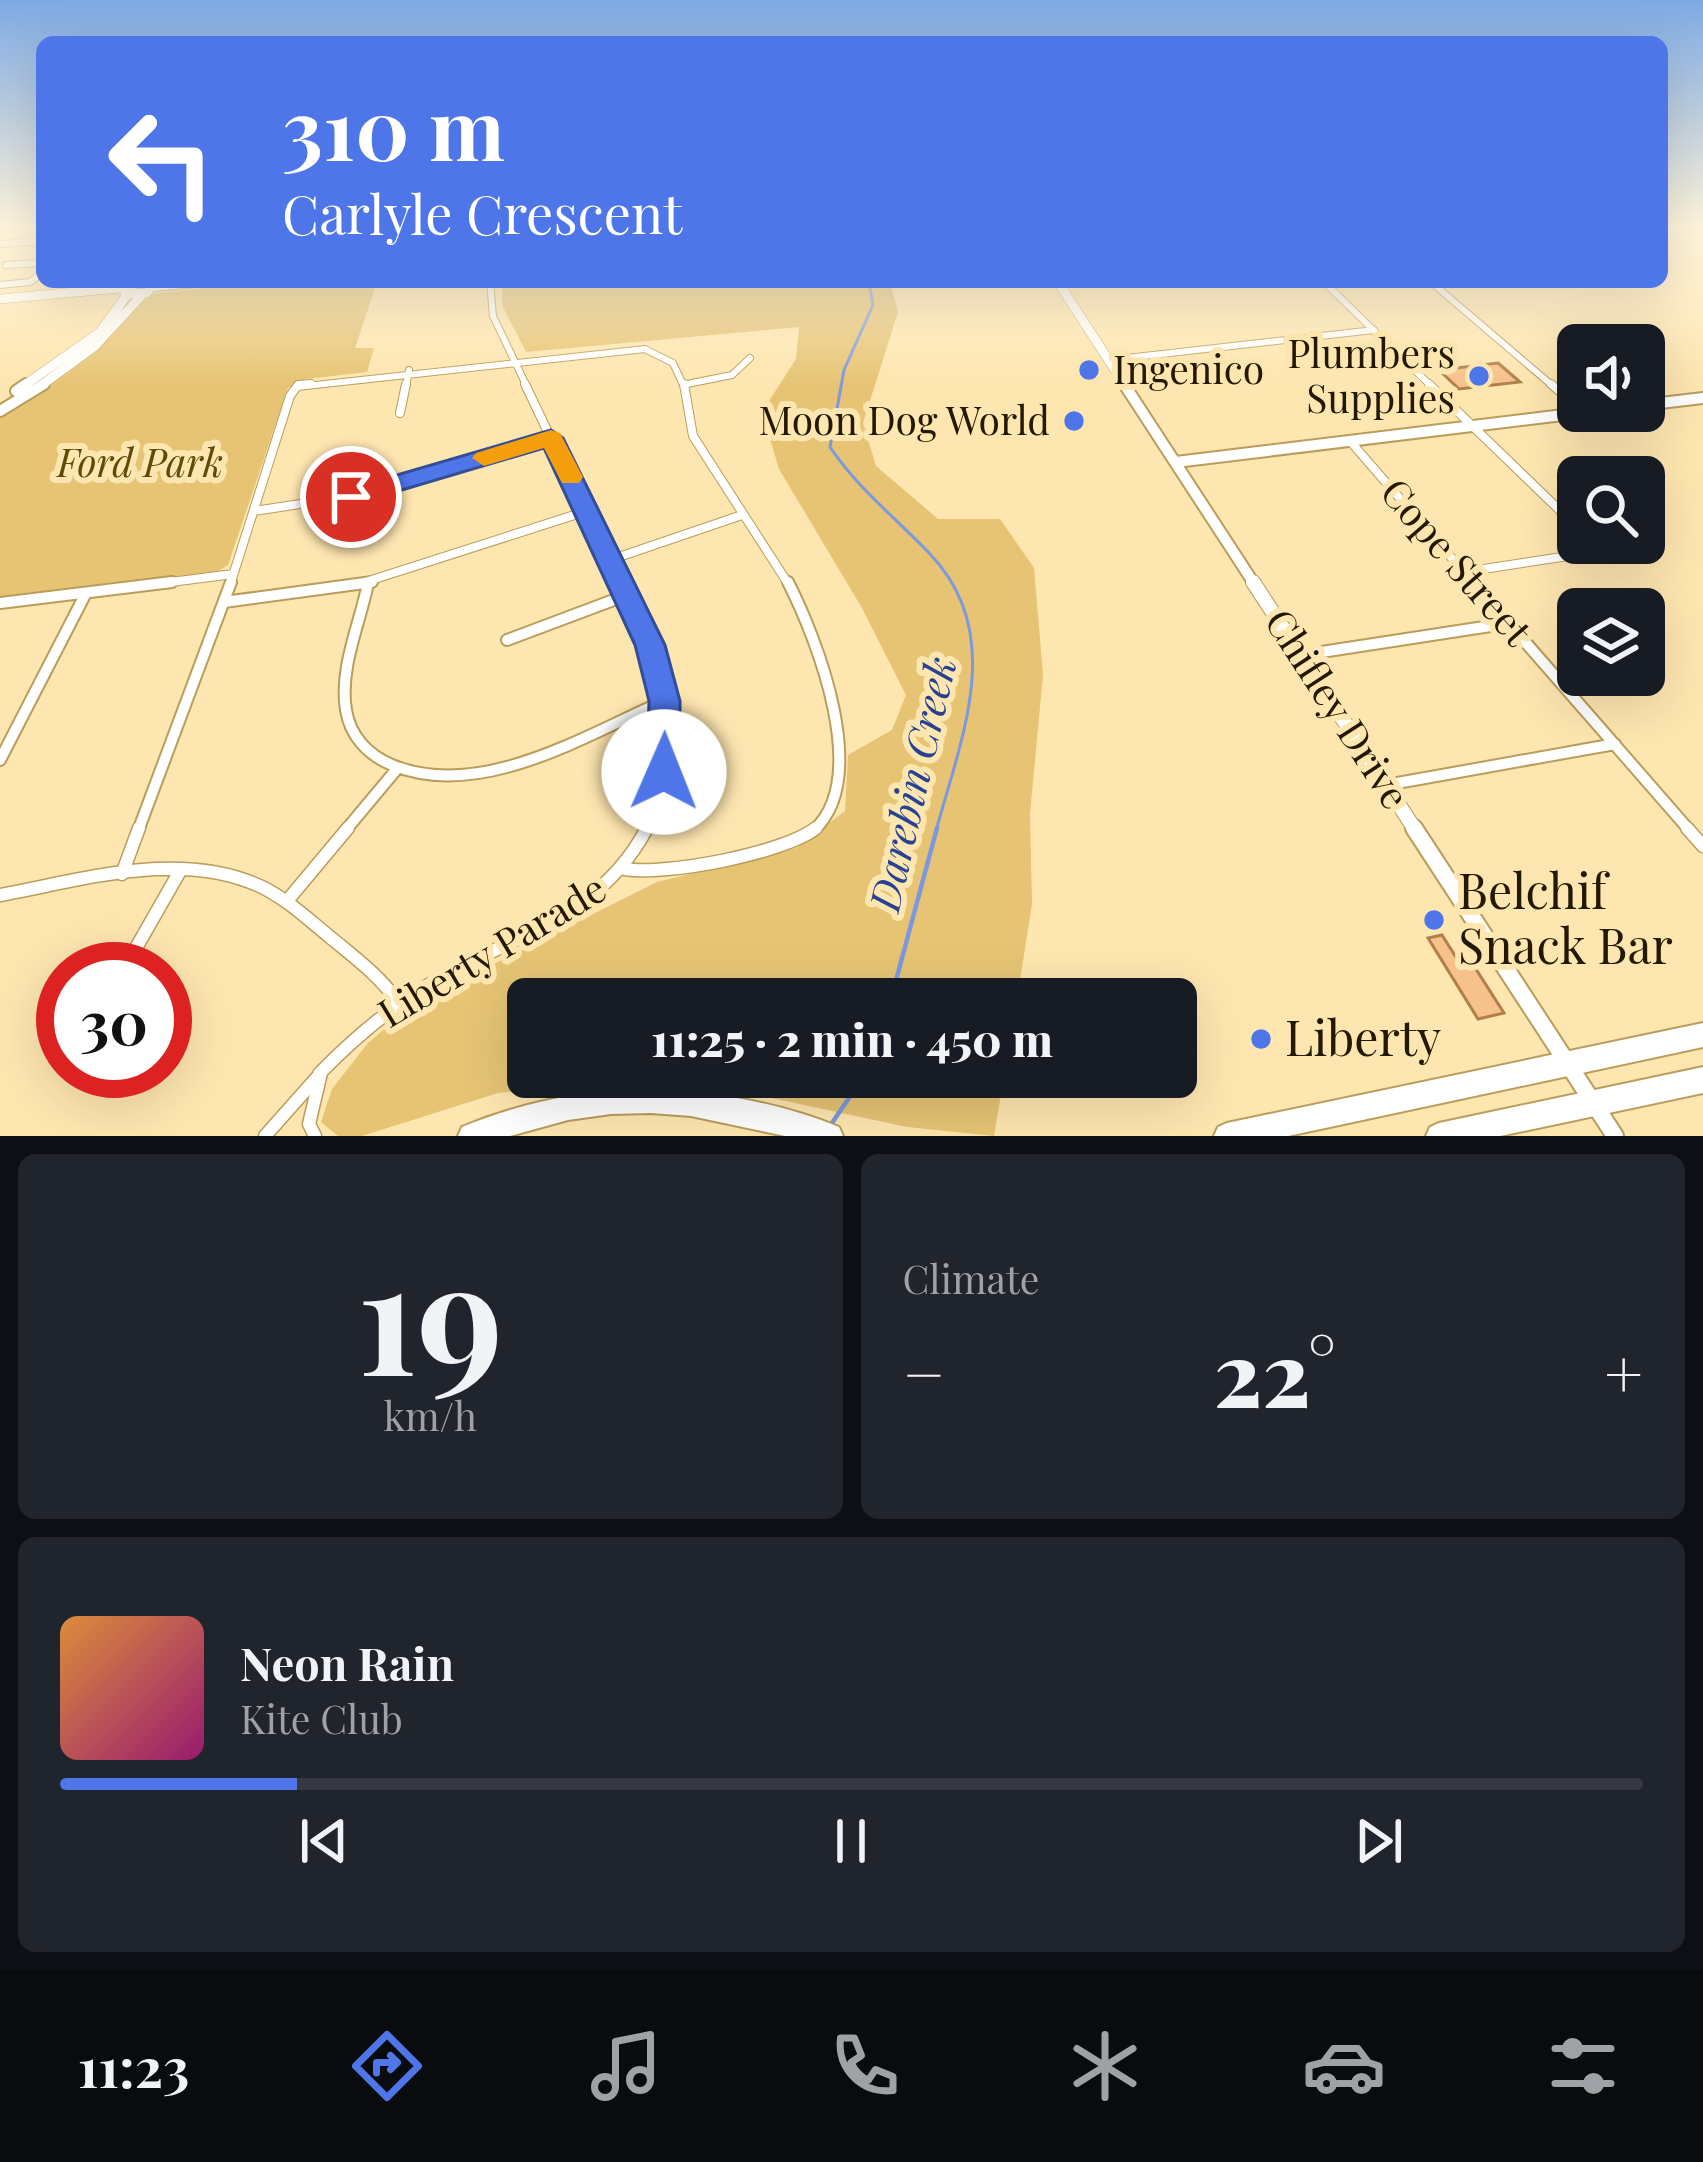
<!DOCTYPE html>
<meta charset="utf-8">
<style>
:root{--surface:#171b24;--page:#20242c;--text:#f1f3f6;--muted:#9ea1a6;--line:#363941;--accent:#4e76e9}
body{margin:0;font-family:"Playfair Display",serif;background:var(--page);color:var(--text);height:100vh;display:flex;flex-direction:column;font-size:45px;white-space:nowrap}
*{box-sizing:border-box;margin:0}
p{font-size:39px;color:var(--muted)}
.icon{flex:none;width:66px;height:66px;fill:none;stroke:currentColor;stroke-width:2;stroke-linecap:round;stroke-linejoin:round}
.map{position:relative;height:1136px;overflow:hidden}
.details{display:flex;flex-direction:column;gap:18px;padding:18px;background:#0d0f14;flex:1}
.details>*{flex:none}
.banner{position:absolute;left:36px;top:36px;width:1632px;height:252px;border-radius:18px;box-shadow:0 12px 48px #0002;background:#4e76e9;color:#fff;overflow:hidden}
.fabs{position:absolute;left:1557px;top:324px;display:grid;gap:24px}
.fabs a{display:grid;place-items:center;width:108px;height:108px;border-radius:18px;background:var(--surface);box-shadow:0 12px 48px #0002;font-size:60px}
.speed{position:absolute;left:36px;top:942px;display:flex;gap:24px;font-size:60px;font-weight:700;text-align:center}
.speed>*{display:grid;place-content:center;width:156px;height:156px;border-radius:50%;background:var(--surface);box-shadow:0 12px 48px #0002;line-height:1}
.speed .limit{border:18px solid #d22;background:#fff;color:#111}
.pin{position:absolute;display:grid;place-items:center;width:102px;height:102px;color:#fff;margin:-51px;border:6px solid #fff;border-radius:50%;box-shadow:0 3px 12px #0007}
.me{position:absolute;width:132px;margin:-66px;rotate:1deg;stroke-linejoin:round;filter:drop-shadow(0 0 9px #0008)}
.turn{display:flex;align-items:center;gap:42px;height:252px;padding:0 48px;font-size:54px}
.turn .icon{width:156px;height:156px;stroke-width:2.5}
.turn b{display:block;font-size:84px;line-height:102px}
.big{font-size:90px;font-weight:800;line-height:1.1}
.details .card{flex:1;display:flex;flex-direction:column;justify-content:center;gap:18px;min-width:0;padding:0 42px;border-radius:18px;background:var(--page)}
.details .dial{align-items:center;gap:0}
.dial b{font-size:156px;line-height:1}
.song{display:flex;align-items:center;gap:36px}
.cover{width:144px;height:144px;border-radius:18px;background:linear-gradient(135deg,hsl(30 70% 55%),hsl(320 70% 35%))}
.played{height:12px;border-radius:6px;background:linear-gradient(90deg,var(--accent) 15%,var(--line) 15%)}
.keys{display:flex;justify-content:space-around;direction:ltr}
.heat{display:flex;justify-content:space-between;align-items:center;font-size:66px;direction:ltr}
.details .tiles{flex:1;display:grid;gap:18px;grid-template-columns:1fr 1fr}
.card:last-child{grid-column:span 2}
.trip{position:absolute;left:507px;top:978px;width:690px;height:120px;border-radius:18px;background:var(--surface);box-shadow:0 12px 48px #0002;font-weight:800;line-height:120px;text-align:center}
.tabs{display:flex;height:192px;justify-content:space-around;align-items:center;background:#090b0e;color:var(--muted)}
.tabs .icon{width:84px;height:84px}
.tabs .selected{color:var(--accent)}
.tabs b{font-size:54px;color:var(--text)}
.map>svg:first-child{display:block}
</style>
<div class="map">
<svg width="1703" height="1136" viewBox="0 0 1703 1136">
<rect width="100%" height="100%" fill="#fee6b0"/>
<!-- green -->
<path fill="#e6c474" d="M257,282H377L355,348H374L367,372L306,379L288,388L228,565L213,574L0,600V415L84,359L151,294Z
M502,282H890L898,312L863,423L876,466L938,519H1000L1034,568L1043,675L1030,814L1032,904L1017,999H528V1077H1004L994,1136L907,1127L682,1079L498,1093L362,1136H338L321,1122L332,1089L367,1044L412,1005L657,882L796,848L845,811L848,755L892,730L906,695L862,608L779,469L762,412L796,359L799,327L526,352L502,305Z"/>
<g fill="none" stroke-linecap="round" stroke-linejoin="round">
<!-- stream-far1 -->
<path stroke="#7c98de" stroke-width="3" d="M869,282L873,305L844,370L830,447C859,490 895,517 930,554C1007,634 961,738 936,831"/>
<!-- stream -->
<path stroke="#7c98de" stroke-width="4.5" d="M891,999L937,828
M832,1123L863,1077"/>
</g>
<!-- building -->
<path fill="#f6c18b" stroke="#b07f4a" stroke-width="3" d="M1498,363L1520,382L1459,389L1439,370Z
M1442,935L1461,965L1472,963L1504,1013L1478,1019L1428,938Z"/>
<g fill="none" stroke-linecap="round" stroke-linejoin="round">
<!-- street-far3 casing -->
<g stroke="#ba9d5a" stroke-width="8">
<path id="street-far3" d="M0,244L42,241
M6,265L42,263
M490,282L493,316L527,387
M1324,282L1432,387
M1431,282L1554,387
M0,285L30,282L42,273
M154,288L216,282
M1109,360L1374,330
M687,384L732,375L750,358
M297,387L645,349L673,363L684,387
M406,387L409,370"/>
</g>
<!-- street-far2 casing -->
<g stroke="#ba9d5a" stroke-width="10">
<path id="street-far2" d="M525,384L621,585
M684,384L693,436L789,585
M1429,384L1578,528
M1551,384L1578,407
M400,413L406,384
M1350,441L1475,585
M254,511L366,494L551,438
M610,560L742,515
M1464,572L1601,551
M148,585L233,574
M230,585L290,396L298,385L311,384
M356,585L587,511"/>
</g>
<!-- street-far1 casing -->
<g stroke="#ba9d5a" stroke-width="14">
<path id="street-far1" d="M620,582C656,658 688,749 645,831
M788,582C817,639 872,779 813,831
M1473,582L1690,831
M368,583C360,624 339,668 346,710C350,736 368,755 392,765C480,801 584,736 664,701
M224,602L372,582
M0,603L172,582
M507,640L627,595
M1302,655L1510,623
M0,760L86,593
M1386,785L1615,744
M138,831L231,582
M345,831L396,770"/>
</g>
<!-- street casing -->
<g stroke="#ba9d5a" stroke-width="15">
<path id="street" d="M1687,828L1703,846
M625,869C665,876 785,853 816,828
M122,874L139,828
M0,895C83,880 183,848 264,888C289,901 309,920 330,937C354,957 379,975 397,1001
M287,901L348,828
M124,969L180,871
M319,1074C356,1036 395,1003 442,977C522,932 601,915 647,828
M265,1136L321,1073
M315,1136L309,1124L321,1073"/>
</g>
<!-- secondary-far3 casing -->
<g stroke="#ba9d5a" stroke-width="10">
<path id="secondary-far3" d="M1058,282L1126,387
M153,283L147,293L125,294L134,284Z
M0,299L130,287
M22,387L100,332L127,295
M39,387L95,346L142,295"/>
</g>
<!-- secondary-far2 casing -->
<g stroke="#ba9d5a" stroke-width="14">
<path id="secondary-far2" d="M1124,384L1255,585
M16,391L26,384
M1644,405L1703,398
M0,411L44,384
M1176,462L1596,411"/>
</g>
<!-- secondary-far1 casing -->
<g stroke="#ba9d5a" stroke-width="16">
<path id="secondary-far1" d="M1253,582L1416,831"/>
</g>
<!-- secondary casing -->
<g stroke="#ba9d5a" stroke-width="20">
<path id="secondary" d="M1414,828L1615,1136"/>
</g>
<!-- highway casing -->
<g stroke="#ba9d5a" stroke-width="4">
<path id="highway" d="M1703,1023V1047L1288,1136H1214L1218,1127L1227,1123Z
M1703,1067V1093L1500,1136H1426L1430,1127L1439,1123Z
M651,1087C714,1092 781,1103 839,1127L843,1136H785L691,1116L651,1113L611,1114L568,1120L510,1136H458L462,1127C522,1102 586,1090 651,1087Z"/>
</g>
<!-- street-far3 -->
<use href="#street-far3" stroke="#fff" stroke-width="6"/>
<!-- street-far2 -->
<use href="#street-far2" stroke="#fff" stroke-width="8"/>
<!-- street-far1 -->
<use href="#street-far1" stroke="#fff" stroke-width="10"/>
<!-- street -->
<use href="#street" stroke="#fff" stroke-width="12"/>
<!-- secondary-far3 -->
<use href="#secondary-far3" stroke="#fff" stroke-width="9"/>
<!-- secondary-far2 -->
<use href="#secondary-far2" stroke="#fff" stroke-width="10"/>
<!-- secondary-far1 -->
<use href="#secondary-far1" stroke="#fff" stroke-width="14"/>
<!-- secondary -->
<use href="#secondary" stroke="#fff" stroke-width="16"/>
<!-- highway -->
<use href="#highway" fill="#fff" fill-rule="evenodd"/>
</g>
<!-- sky -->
<linearGradient id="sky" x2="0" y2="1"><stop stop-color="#7da9e4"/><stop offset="0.59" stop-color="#fff4db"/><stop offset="1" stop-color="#fff4db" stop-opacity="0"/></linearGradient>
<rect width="1703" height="385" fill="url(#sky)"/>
<!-- route -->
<path fill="#4e76e9" stroke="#334d97" stroke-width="3" d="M551,430L563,438L665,645L680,701V772L676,782L664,786L652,782L647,772L649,701L635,645L544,448L351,505L339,497L342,491Z"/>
<!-- slow -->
<path fill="#f59e0b" d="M551,430L560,433L583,477L579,483H562L544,448L484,466L472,458L476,453Z"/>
<!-- markers -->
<g fill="#4e76e9" stroke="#fee6b0" stroke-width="4.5">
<circle cx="1089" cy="370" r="12"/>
<circle cx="1479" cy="376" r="12"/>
<circle cx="1074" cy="421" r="12"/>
<circle cx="1434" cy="920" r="12"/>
<circle cx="1261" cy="1039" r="12"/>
</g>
<g text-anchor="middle" stroke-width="12" stroke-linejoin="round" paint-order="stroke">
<!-- poi labels -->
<g font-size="39" fill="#231800" stroke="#fee6b0" text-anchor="end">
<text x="1455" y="368">Plumbers<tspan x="1455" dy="45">Supplies</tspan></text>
<text x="1113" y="384" text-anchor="start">Ingenico</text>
<text x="1050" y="435">Moon Dog World</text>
</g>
<!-- park labels -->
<g font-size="39" font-style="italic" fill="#614906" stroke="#fee6b0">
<text x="140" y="477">Ford Park</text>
</g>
<!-- street labels -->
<g font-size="39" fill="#231800" stroke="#fee6b0">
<text transform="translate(1456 562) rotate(49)" y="14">Cope Street</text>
<text transform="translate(1337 709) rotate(57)" y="14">Chifley Drive</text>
<text transform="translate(492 951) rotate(-31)" y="14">Liberty Parade</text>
</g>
<!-- water labels -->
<g font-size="42" font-style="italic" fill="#274193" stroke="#fee6b0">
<text transform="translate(913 784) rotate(-77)" y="15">Darebin Creek</text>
</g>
<!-- near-poi labels -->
<g font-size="48" fill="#231800" stroke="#fee6b0" text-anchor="start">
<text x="1458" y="909">Belchif<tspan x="1458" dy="55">Snack Bar</tspan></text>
<text x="1285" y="1056">Liberty</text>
</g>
</g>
</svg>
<div class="fabs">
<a><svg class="icon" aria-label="sound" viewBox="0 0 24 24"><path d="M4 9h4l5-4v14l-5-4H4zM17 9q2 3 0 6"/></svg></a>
<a><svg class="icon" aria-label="search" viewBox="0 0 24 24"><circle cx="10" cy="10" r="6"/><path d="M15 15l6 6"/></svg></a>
<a><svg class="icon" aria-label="layers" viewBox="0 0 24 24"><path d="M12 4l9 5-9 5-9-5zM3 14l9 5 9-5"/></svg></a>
</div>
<div class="speed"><div class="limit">30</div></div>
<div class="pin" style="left:351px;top:497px;background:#d93025"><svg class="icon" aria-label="arrive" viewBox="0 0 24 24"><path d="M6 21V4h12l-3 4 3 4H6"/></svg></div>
<svg class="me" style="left:664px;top:772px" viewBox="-20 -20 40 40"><circle r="19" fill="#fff"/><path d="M0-13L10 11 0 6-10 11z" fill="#4e76e9"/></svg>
<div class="trip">11:25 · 2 min · 450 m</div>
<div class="banner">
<div class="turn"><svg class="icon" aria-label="left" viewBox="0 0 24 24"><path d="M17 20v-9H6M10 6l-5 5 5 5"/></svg><div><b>310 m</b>Carlyle Crescent</div></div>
</div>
</div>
<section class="details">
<div class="tiles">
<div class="card dial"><b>19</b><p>km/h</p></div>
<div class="card"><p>Climate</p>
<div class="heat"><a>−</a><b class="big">22°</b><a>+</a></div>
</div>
<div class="card">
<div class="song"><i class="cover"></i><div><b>Neon Rain</b><p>Kite Club</p></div></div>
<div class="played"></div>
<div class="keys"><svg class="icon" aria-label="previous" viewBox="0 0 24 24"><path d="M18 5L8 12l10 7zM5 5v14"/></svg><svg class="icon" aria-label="pause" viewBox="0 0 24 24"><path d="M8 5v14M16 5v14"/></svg><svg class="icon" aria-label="next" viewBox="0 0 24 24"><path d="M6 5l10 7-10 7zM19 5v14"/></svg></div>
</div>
</div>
</section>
<nav class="tabs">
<b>11:23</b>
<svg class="icon selected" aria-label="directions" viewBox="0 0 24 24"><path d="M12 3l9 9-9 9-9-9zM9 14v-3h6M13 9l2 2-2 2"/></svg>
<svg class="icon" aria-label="music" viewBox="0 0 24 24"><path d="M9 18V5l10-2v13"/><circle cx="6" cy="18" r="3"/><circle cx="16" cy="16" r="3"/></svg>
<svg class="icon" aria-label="phone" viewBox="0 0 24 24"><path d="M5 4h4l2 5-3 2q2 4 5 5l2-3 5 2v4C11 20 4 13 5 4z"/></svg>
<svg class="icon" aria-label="climate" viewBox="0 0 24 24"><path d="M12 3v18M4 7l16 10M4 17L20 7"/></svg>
<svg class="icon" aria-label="car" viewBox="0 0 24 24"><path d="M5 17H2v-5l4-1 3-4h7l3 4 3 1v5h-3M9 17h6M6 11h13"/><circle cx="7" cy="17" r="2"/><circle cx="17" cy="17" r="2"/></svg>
<svg class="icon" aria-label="filters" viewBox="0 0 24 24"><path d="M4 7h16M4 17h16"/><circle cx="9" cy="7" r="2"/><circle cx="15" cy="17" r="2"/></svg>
</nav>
